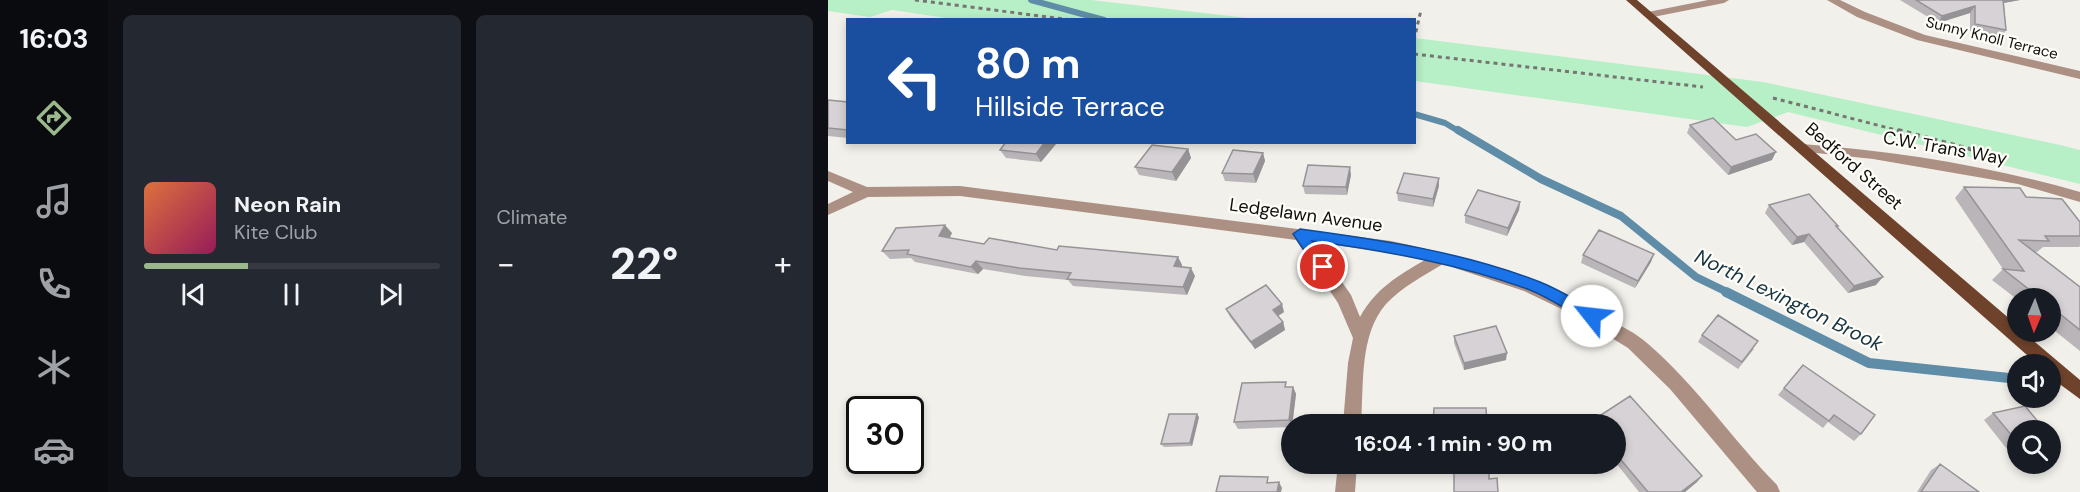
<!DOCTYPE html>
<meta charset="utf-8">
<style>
:root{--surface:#171b24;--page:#242831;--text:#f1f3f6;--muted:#9ea1a6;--line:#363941;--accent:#9bb88c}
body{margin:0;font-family:"DM Sans",sans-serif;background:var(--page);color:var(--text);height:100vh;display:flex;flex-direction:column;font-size:22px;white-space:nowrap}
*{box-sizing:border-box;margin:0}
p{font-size:20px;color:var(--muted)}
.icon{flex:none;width:33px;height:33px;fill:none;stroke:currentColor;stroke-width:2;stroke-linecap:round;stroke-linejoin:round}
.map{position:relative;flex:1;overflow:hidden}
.drawer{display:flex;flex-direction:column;gap:15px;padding:15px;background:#0d0f14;width:720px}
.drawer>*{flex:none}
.hud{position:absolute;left:18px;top:18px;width:570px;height:126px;border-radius:0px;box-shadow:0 3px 9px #0003;background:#1a4fa0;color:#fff;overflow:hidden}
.needle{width:39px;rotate:182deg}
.controls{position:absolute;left:1179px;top:288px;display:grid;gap:12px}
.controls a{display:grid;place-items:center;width:54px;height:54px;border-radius:50%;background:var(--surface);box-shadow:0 3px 9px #0003;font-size:30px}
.speed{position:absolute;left:18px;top:396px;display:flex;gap:12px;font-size:30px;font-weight:700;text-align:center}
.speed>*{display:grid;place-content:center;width:78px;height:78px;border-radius:50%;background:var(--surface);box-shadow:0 3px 9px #0003;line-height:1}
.speed .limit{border:3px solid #111;border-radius:9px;background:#fff;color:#111}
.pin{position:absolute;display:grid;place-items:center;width:51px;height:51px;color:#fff;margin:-26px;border:3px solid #fff;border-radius:50%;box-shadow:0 2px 6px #0007}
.me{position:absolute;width:66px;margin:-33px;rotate:299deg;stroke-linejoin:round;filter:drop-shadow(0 0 4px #0008)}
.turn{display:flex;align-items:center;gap:21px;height:126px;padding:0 30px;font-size:27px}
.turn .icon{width:78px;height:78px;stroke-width:2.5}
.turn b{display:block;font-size:42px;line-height:51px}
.big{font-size:45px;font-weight:700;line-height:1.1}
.drawer .tile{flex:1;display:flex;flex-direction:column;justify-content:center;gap:9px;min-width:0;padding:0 21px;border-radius:9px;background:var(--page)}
.song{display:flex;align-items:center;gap:18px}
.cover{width:72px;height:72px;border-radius:9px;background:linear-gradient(135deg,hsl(20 70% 55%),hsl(330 70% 35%))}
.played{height:6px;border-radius:3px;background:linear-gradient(90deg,var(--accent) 35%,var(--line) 35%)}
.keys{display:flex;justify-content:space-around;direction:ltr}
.heat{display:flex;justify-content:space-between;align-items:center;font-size:33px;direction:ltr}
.drawer .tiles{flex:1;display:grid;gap:15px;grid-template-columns:repeat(2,1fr)}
.trip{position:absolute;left:453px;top:414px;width:345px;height:60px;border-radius:30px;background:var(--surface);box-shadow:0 3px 9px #0003;font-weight:700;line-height:60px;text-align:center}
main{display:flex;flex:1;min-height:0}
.menu{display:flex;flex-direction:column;width:108px;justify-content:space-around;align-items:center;background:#090b0e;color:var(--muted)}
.menu .icon{width:42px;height:42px}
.menu .current{color:var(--accent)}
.menu b{font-size:27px;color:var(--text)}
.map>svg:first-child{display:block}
</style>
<main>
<nav class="menu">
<b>16:03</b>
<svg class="icon current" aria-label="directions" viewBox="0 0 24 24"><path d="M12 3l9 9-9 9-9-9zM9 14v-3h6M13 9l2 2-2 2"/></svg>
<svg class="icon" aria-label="music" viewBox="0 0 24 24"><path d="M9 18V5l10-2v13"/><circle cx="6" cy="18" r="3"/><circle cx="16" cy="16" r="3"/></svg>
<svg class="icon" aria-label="phone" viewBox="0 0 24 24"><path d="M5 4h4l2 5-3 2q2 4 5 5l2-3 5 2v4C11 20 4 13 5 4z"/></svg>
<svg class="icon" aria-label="climate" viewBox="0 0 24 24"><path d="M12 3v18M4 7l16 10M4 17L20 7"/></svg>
<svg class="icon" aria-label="car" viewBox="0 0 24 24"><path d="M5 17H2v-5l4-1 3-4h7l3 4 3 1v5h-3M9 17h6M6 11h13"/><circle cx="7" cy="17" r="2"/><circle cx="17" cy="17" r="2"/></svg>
</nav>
<section class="drawer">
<div class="tiles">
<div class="tile">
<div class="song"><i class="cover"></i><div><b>Neon Rain</b><p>Kite Club</p></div></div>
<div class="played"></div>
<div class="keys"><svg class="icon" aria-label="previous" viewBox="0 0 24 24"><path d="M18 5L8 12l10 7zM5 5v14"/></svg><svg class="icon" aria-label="pause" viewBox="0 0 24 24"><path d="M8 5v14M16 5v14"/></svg><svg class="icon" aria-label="next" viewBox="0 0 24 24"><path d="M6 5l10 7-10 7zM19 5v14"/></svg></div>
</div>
<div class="tile"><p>Climate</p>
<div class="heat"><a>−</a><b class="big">22°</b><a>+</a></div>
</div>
</div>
</section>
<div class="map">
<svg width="1252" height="492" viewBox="0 0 1252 492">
<rect width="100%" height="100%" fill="#f2f0eb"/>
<!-- green -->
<path fill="#b7efc6" d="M0,0H263L428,19L132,20L64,10L42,17L0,11Z
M587,38L935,82L1232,145L1252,150V184L960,112L919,127L587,81Z"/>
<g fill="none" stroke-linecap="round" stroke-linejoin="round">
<!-- stream-far2 -->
<path stroke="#5f8da7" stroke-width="6" d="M203,0L276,20
M586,114L617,123L632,132"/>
<!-- stream-far1 -->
<path stroke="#5f8da7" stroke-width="8" d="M630,130L713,179L793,216L868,277L901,293"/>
<!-- stream -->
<path stroke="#5f8da7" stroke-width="10" d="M898,292L1041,363L1181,378"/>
<!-- path-far1 -->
<path stroke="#767572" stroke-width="3" stroke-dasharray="4 4" stroke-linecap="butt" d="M87,0L244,20
M586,40L593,10
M586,54L875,87
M945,98L1076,132"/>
<!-- path -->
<path stroke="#767572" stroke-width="4" stroke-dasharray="4.5 4.5" stroke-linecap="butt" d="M1070,130L1161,154"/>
<!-- service -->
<path fill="#ac9083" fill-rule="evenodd" d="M974,144C1068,151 1161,166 1252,192V202L1190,184L1045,159L969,151L967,148L969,145Z"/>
<!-- minor -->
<path fill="#ac9083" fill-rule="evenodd" d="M880,0H901L896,3L820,18L815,15L820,12Z
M999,0H1012L1037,12L1097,35L1252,71V79L1089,40L1029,17Z
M0,171L39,187L132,186L563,241C642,258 710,277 781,319C794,327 808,333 819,343C868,385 904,439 949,485L952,492H929L842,389L800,348L748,316L696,291L615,264C595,276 574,287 558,304C531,335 536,385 533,424H515L520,363L525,338L510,303L468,240L132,196L40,197L0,215V204L25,192L0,181ZM486,242L563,253L597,260C571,275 547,289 532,317L523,295Z
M510,464H529L527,492H507Z"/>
<!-- primary -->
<path fill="#6f422b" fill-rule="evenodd" d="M798,0H809L1190,326V332H1195L1252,380V399L1222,377V364H1209Z"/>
</g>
<!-- wall -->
<path fill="#b9b5b8" d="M1072,0H1192L1176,3L1178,30L1173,38L1142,31V13L1110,23Z
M0,100L20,102V138L0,136Z
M862,125L908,140L944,160L900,175L859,133Z
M228,144L213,162L178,158L172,150Z
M360,149L363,158L348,181L311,175L307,167Z
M435,153L437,161L428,183L397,181L394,173Z
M523,175L519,195L477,194L475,186Z
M611,178V186L605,207L570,201L569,193Z
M1136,187L1198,197L1252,222V246L1251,247H1215L1209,252H1207L1252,287V351L1222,327V298H1190V300L1164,280L1175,269L1127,198Z
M692,202L691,210L679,236L637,223V215Z
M941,205L1010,226L1009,228L1048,285L1020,293L976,242L964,245L937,213Z
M124,233L122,238L156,244L229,250L350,257L354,265L353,267L367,276L359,295L245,286L240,280L197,276L155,269L150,274L87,262L83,258L62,259L54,251Z
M755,255L823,262L807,288L753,263Z
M398,309L456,312L450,316L455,322L457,330L427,349L402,317Z
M874,335L926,349L910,369L870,342Z
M626,336L678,360L636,370L626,343Z
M975,365L1033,434L1026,441L1000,422L995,428L950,395Z
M460,387H465L468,394L464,427L410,429L406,422Z
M1165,413L1190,430V457L1186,458L1156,420Z
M773,415L874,476L869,482L857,492H811L788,463V449L791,447L788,442V424H773L770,422Z
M371,417L364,446L336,447L333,444Z
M1112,464L1151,492H1089L1103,470Z"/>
<!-- shaded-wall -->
<path fill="#969396" d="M1173,0H1192L1170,4Z
M1147,6L1142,13L1110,23L1114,16Z
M217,142H227L228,144L213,162L208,154Z
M360,149L363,158L348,181L344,172Z
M948,152L944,160L900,175L903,167Z
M435,153L437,161L428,183L425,174Z
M522,167L523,175L519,195L518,187Z
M611,178V186L605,207V199Z
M692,202L691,210L679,236L680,228Z
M117,225L124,233L118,244L111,236Z
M981,234L976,242L964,245L969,237Z
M826,254L823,262L807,288L810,281Z
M350,257L354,265L350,274L346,266Z
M148,261L155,269L150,274L143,267Z
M363,268L367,276L359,295L355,287Z
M1055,277L1048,285L1020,293L1026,286Z
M454,304L456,312L447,318L445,310Z
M455,322L457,330L427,349L423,342Z
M679,353L678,360L636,370V363Z
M465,387L468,394L464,427L461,420Z
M369,414L371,417L364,446L362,443Z
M874,476L869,482L857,492H853Z
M451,482L454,488L453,492H449Z"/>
<!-- building -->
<path fill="#d7d2d6" stroke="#969396" stroke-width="1.5" d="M1088,0H1175L1178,30L1147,24V6L1114,16Z
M0,100L20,102V130L0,128Z
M885,118L908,140L928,134L948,152L903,167L862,125Z
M178,142H217L208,154L172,150Z
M324,145L360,149L344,172L307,167Z
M405,150L435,153L425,174L394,173Z
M480,165L522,167L518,187L475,186Z
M576,173L611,178L605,199L569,193Z
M1136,187L1192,188L1198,197L1234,199L1252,222V236H1217L1221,241L1191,240L1252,287V330L1222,306V298H1212L1175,269L1196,271Z
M650,190L692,202L680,228L637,215Z
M981,194L1010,226H1008L1055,277L1026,286L981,234L969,237L941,205Z
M117,225L111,236L156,244L161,238L229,250L231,246L350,257L346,266L363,268L355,287L239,279L243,273L191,268L148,261L143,267L79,254L81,250L54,251L68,228Z
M771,230L826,254L810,281L755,255Z
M438,285L454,304L445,310L455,322L423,342L398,309Z
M890,315L930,341L914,362L874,335Z
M668,326L679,353L636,363L626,336Z
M975,365L1047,415L1033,434L1006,415L1001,421L956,388Z
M458,382L457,387H465L461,420L406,422L414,383Z
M802,396L874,476L853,492H820L788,454V449L797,443L788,432V424H781L773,415Z
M1197,406L1217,430H1190V443L1165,413Z
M606,408H658L659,424H605Z
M341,414H369L362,443L333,444Z
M1222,437L1230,446L1222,447Z
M626,464H661V479L669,478L670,492H626Z
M1112,464L1151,492H1093Z
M392,476L440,477L439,483L451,482L449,492H388Z"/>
<!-- route -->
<path fill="#1a73e8" stroke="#114b97" stroke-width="1.5" d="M472,229C554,240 635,252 712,282C732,290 751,302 769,312L771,316L764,323L759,321C740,311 722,298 702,290C631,264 559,251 484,241L502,267L495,273L490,271L465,234Z"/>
<g text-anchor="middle" stroke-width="4.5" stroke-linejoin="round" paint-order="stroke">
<!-- far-street labels -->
<g font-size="15" fill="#0e0e0c" stroke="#fffdf8">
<text transform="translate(1164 38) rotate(14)" y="5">Sunny Knoll Terrace</text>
</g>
<!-- street labels -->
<g font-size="18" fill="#0e0e0c" stroke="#fffdf8">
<text transform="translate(1117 148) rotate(10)" y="6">C.W. Trans Way</text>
<text transform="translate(1026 166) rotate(41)" y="6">Bedford Street</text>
<text transform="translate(478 215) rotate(8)" y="6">Ledgelawn Avenue</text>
</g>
<!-- water labels -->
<g font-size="20" font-style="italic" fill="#163544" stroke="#fffdf8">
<text transform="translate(961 300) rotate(26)" y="7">North Lexington Brook</text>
</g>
</g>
</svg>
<div class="controls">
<a><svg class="needle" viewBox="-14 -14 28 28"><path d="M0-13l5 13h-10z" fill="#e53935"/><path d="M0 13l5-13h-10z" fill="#9ea1a6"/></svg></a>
<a><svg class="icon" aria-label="sound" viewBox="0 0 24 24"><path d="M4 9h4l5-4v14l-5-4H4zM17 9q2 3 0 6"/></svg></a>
<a><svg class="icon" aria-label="search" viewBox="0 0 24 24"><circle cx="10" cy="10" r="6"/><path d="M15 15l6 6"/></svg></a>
</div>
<div class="speed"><div class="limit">30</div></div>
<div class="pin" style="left:495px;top:267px;background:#d93025"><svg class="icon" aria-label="arrive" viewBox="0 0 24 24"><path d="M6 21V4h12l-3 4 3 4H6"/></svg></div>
<svg class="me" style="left:764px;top:316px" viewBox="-20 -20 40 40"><circle r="19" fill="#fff"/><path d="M0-13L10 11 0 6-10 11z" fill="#1a73e8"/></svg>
<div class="trip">16:04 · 1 min · 90 m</div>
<div class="hud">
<div class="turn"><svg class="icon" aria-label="left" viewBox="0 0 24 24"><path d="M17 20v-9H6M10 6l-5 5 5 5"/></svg><div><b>80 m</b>Hillside Terrace</div></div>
</div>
</div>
</main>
